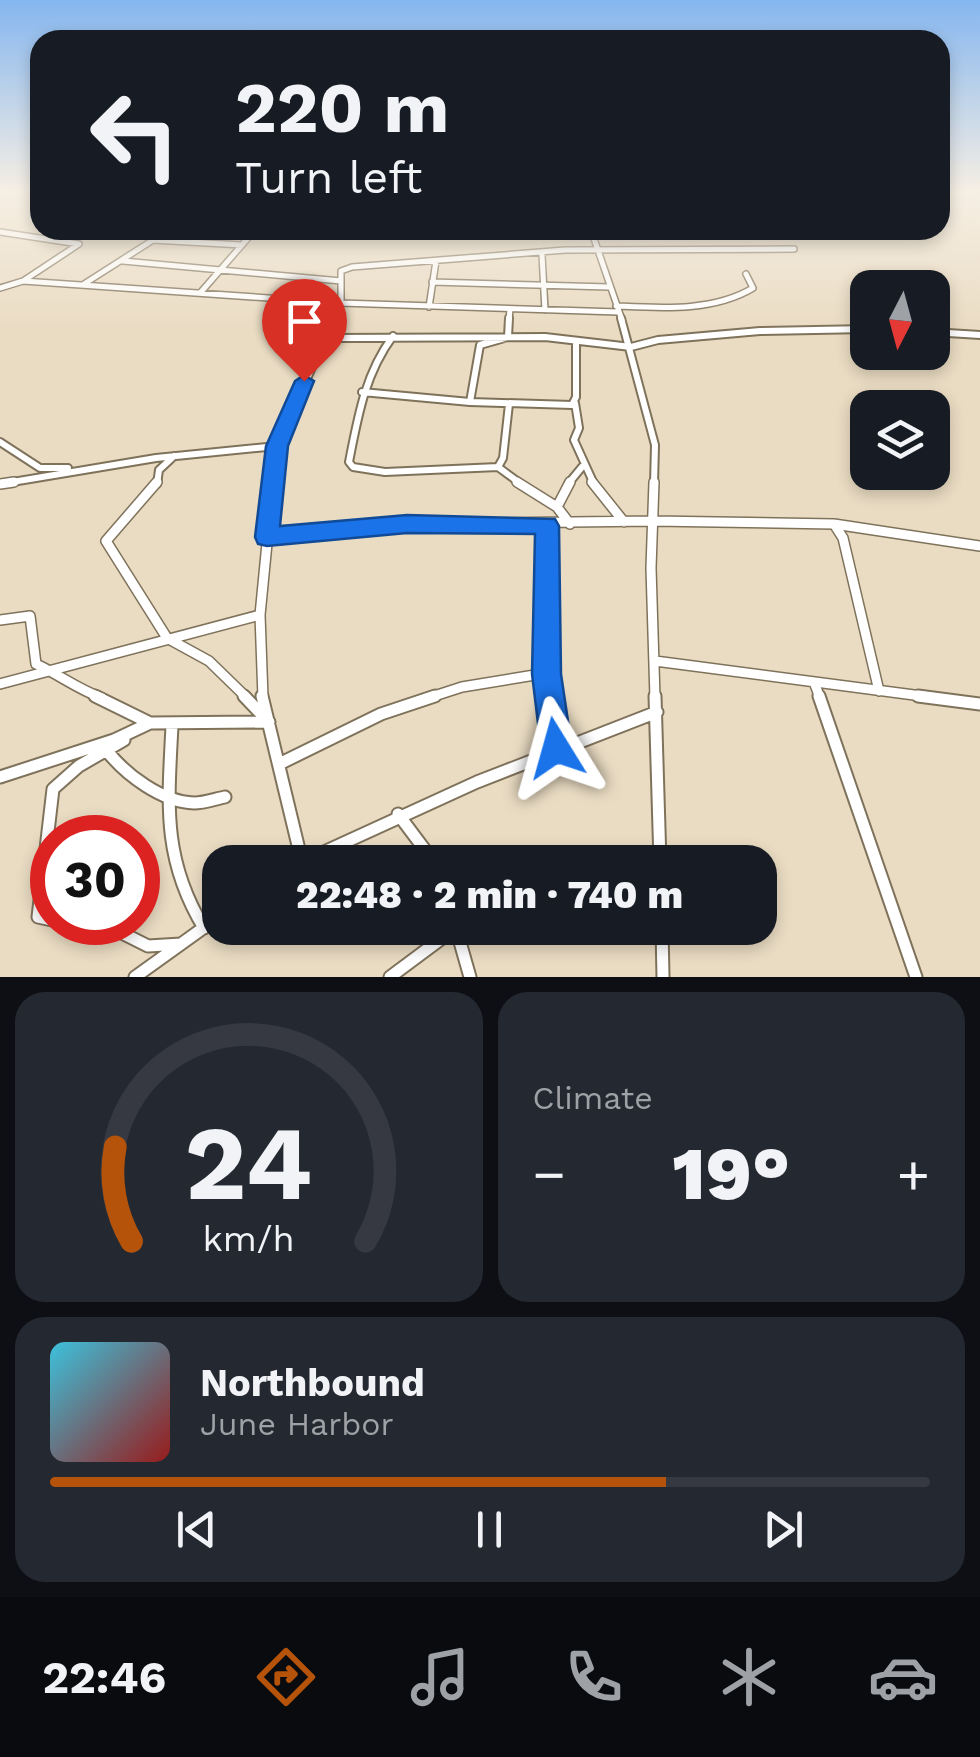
<!DOCTYPE html>
<meta charset="utf-8">
<style>
:root{--surface:#171b24;--page:#242831;--text:#f1f3f6;--muted:#9ea1a6;--line:#363941;--accent:#b45309}
body{margin:0;font-family:"Work Sans",sans-serif;background:var(--page);color:var(--text);height:100vh;display:flex;flex-direction:column;font-size:38px;white-space:nowrap}
*{box-sizing:border-box;margin:0}
p{font-size:32px;color:var(--muted)}
.icon{flex:none;width:55px;height:55px;fill:none;stroke:currentColor;stroke-width:2;stroke-linecap:round;stroke-linejoin:round}
.map{position:relative;height:977px;overflow:hidden}
.details{display:flex;flex-direction:column;gap:15px;padding:15px;background:#0d0f14;flex:1}
.details>*{flex:none}
.guide{position:absolute;left:30px;top:30px;width:920px;height:210px;border-radius:30px;box-shadow:0 5px 15px #0003;background:#171b24;color:var(--text);overflow:hidden}
.needle{width:65px;rotate:186deg}
.buttons{position:absolute;left:850px;top:270px;display:grid;gap:20px}
.buttons a{display:grid;place-items:center;width:100px;height:100px;border-radius:20px;background:var(--surface);box-shadow:0 5px 15px #0003;font-size:50px}
.speed{position:absolute;left:30px;top:815px;display:flex;gap:20px;font-size:50px;font-weight:700;text-align:center}
.speed>*{display:grid;place-content:center;width:130px;height:130px;border-radius:50%;background:var(--surface);box-shadow:0 5px 15px #0003;line-height:1}
.speed .limit{border:15px solid #d22;background:#fff;color:#111}
.pin{position:absolute;display:grid;place-items:center;width:85px;height:85px;color:#fff;margin:-102px -42px;border-radius:50% 50% 50% 0;rotate:-45deg;box-shadow:0 0 10px #0007}
.pin .icon{rotate:45deg}
.me{position:absolute;width:110px;margin:-55px;rotate:352deg;stroke-linejoin:round;filter:drop-shadow(0 0 8px #0008)}
.turn{display:flex;align-items:center;gap:35px;height:210px;padding:0 40px;font-size:45px}
.turn .icon{width:130px;height:130px;stroke-width:2.5}
.turn b{display:block;font-size:70px;line-height:85px}
.big{font-size:75px;font-weight:800;line-height:1.1}
.details .widget{flex:1;display:flex;flex-direction:column;justify-content:center;gap:15px;min-width:0;padding:0 35px;border-radius:30px;background:var(--page)}
.details .dial{align-items:center;gap:0}
.dial svg{height:260px;overflow:visible;fill:none;stroke:var(--line);stroke-width:7;stroke-linecap:round;text-anchor:middle}
.dial text{fill:var(--text);stroke:none}
.song{display:flex;align-items:center;gap:30px}
.cover{width:120px;height:120px;border-radius:15px;background:linear-gradient(135deg,hsl(190 70% 55%),hsl(0 70% 35%))}
.played{height:10px;border-radius:5px;background:linear-gradient(90deg,var(--accent) 70%,var(--line) 70%)}
.keys{display:flex;justify-content:space-around;direction:ltr}
.heat{display:flex;justify-content:space-between;align-items:center;font-size:55px;direction:ltr}
.details .tiles{flex:1;display:grid;gap:15px;grid-template-columns:1fr 1fr}
.widget:last-child{grid-column:span 2}
.trip{position:absolute;left:202px;top:845px;width:575px;height:100px;border-radius:30px;background:var(--surface);box-shadow:0 5px 15px #0003;font-weight:800;line-height:100px;text-align:center}
.tab-bar{display:flex;height:160px;justify-content:space-around;align-items:center;background:#090b0e;color:var(--muted)}
.tab-bar .icon{width:70px;height:70px}
.tab-bar .on{color:var(--accent)}
.tab-bar b{font-size:45px;color:var(--text)}
.map>svg:first-child{display:block}
</style>
<div class="map">
<svg width="980" height="977" viewBox="0 0 980 977">
<rect width="100%" height="100%" fill="#eadcc3"/>
<g fill="none" stroke-linecap="round" stroke-linejoin="round">
<!-- street-far3 casing -->
<g stroke="#7f725b" stroke-width="8">
<path id="street-far3" d="M591,230L622,320
M0,232L79,244L23,281
M542,255L545,310
M123,261L341,281
M432,282L609,287
M84,284L153,240L242,245
M0,288L23,281L341,303L618,312
M201,292L255,230
M616,306C661,308 713,312 753,288L746,274
M429,307L436,261
M333,320L341,303V271L352,267L565,250L794,249
M509,320L510,309"/>
</g>
<!-- street-far2 casing -->
<g stroke="#7f725b" stroke-width="10">
<path id="street-far2" d="M621,318L655,445L654,484
M932,332L980,335
M393,336C365,374 358,416 349,462L353,467L385,472L498,467L503,458L509,404
M328,338L545,337L631,347L658,340L760,331L868,329
M362,392L470,402L572,405L576,397V342
M470,402L480,345L508,337L509,318
M575,403L579,428L574,440L594,484
M0,442L40,468H68
M498,467L521,484
M0,484L156,458L277,446
M157,484L159,470L174,456
M273,484L277,446L334,318
M568,484L582,467"/>
</g>
<!-- street-far1 casing -->
<g stroke="#7f725b" stroke-width="12">
<path id="street-far1" d="M157,482L106,541L167,638L209,661L247,698
M517,482L557,507
M570,482L557,507L570,524
M592,482L624,522
M654,482L651,568L655,698
M0,484L14,482
M834,524L843,538L879,691
M547,525L550,698
M267,537L407,524L654,521L834,524L980,546
M0,620L30,616L36,664C60,675 77,689 102,698
M655,661L937,698
M814,682L820,698
M0,684L260,615
M263,698L260,615L273,482
M428,698L462,687L547,673"/>
</g>
<!-- street casing -->
<g stroke="#7f725b" stroke-width="15">
<path id="street" d="M95,696L150,723L269,722
M244,696L269,722
M262,696L302,862
M550,696L557,748
M655,696L660,862
M819,696L916,977
M918,696L980,704
M172,726C168,804 162,859 204,928
M107,751C126,775 162,802 194,803C204,803 215,799 225,797
M279,764L381,714L435,696
M0,777L114,740L150,723
M398,814L434,862
M302,862L477,782L657,712
M52,920L38,917L53,789L79,766L124,740
M66,922L120,932L148,946L181,944
M456,928L470,977
M662,928L663,977
M135,977L220,916
M390,977L445,936L458,935"/>
</g>
<!-- street-far3 -->
<use href="#street-far3" stroke="#fff" stroke-width="5"/>
<!-- street-far2 -->
<use href="#street-far2" stroke="#fff" stroke-width="6"/>
<!-- street-far1 -->
<use href="#street-far1" stroke="#fff" stroke-width="9"/>
<!-- street -->
<use href="#street" stroke="#fff" stroke-width="11"/>
</g>
<!-- sky -->
<linearGradient id="sky" x2="0" y2="1"><stop stop-color="#85b6ef"/><stop offset="0.58" stop-color="#f6efe4"/><stop offset="1" stop-color="#f6efe4" stop-opacity="0"/></linearGradient>
<rect width="980" height="330" fill="url(#sky)"/>
<!-- route -->
<path fill="#1a73e8" stroke="#114b97" stroke-width="2.5" d="M304,375L314,381L288,446L280,526L407,515L555,519L559,526L561,674L572,748L568,759L556,764L545,759L541,748L532,674L535,534L407,533L267,546L258,544L255,537L266,446L295,381Z"/>
</svg>
<div class="buttons">
<a><svg class="needle" viewBox="-14 -14 28 28"><path d="M0-13l5 13h-10z" fill="#e53935"/><path d="M0 13l5-13h-10z" fill="#9ea1a6"/></svg></a>
<a><svg class="icon" aria-label="layers" viewBox="0 0 24 24"><path d="M12 4l9 5-9 5-9-5zM3 14l9 5 9-5"/></svg></a>
</div>
<div class="speed"><div class="limit">30</div></div>
<div class="pin" style="left:304px;top:381px;background:#d93025"><svg class="icon" aria-label="arrive" viewBox="0 0 24 24"><path d="M6 21V4h12l-3 4 3 4H6"/></svg></div>
<svg class="me" style="left:556px;top:748px" viewBox="-20 -20 40 40"><path d="M0-17L14 15 0 8-14 15z" fill="#1a73e8" stroke="#fff" stroke-width="4"/></svg>
<div class="trip">22:48 · 2 min · 740 m</div>
<div class="guide">
<div class="turn"><svg class="icon" aria-label="left" viewBox="0 0 24 24"><path d="M17 20v-9H6M10 6l-5 5 5 5"/></svg><div><b>220 m</b>Turn left</div></div>
</div>
</div>
<section class="details">
<div class="tiles">
<div class="widget dial"><svg viewBox="0 0 100 80">
<path d="M14 69A42 42 0 1 1 86 69"/>
<path d="M14 69A42 42 0 0 1 9 40" stroke="#b45309"/>
<text x="50" y="56" font-size="32" font-weight="700">24</text>
<text x="50" y="72" font-size="11">km/h</text>
</svg></div>
<div class="widget"><p>Climate</p>
<div class="heat"><a>−</a><b class="big">19°</b><a>+</a></div>
</div>
<div class="widget">
<div class="song"><i class="cover"></i><div><b>Northbound</b><p>June Harbor</p></div></div>
<div class="played"></div>
<div class="keys"><svg class="icon" aria-label="previous" viewBox="0 0 24 24"><path d="M18 5L8 12l10 7zM5 5v14"/></svg><svg class="icon" aria-label="pause" viewBox="0 0 24 24"><path d="M8 5v14M16 5v14"/></svg><svg class="icon" aria-label="next" viewBox="0 0 24 24"><path d="M6 5l10 7-10 7zM19 5v14"/></svg></div>
</div>
</div>
</section>
<nav class="tab-bar">
<b>22:46</b>
<svg class="icon on" aria-label="directions" viewBox="0 0 24 24"><path d="M12 3l9 9-9 9-9-9zM9 14v-3h6M13 9l2 2-2 2"/></svg>
<svg class="icon" aria-label="music" viewBox="0 0 24 24"><path d="M9 18V5l10-2v13"/><circle cx="6" cy="18" r="3"/><circle cx="16" cy="16" r="3"/></svg>
<svg class="icon" aria-label="phone" viewBox="0 0 24 24"><path d="M5 4h4l2 5-3 2q2 4 5 5l2-3 5 2v4C11 20 4 13 5 4z"/></svg>
<svg class="icon" aria-label="climate" viewBox="0 0 24 24"><path d="M12 3v18M4 7l16 10M4 17L20 7"/></svg>
<svg class="icon" aria-label="car" viewBox="0 0 24 24"><path d="M5 17H2v-5l4-1 3-4h7l3 4 3 1v5h-3M9 17h6M6 11h13"/><circle cx="7" cy="17" r="2"/><circle cx="17" cy="17" r="2"/></svg>
</nav>
